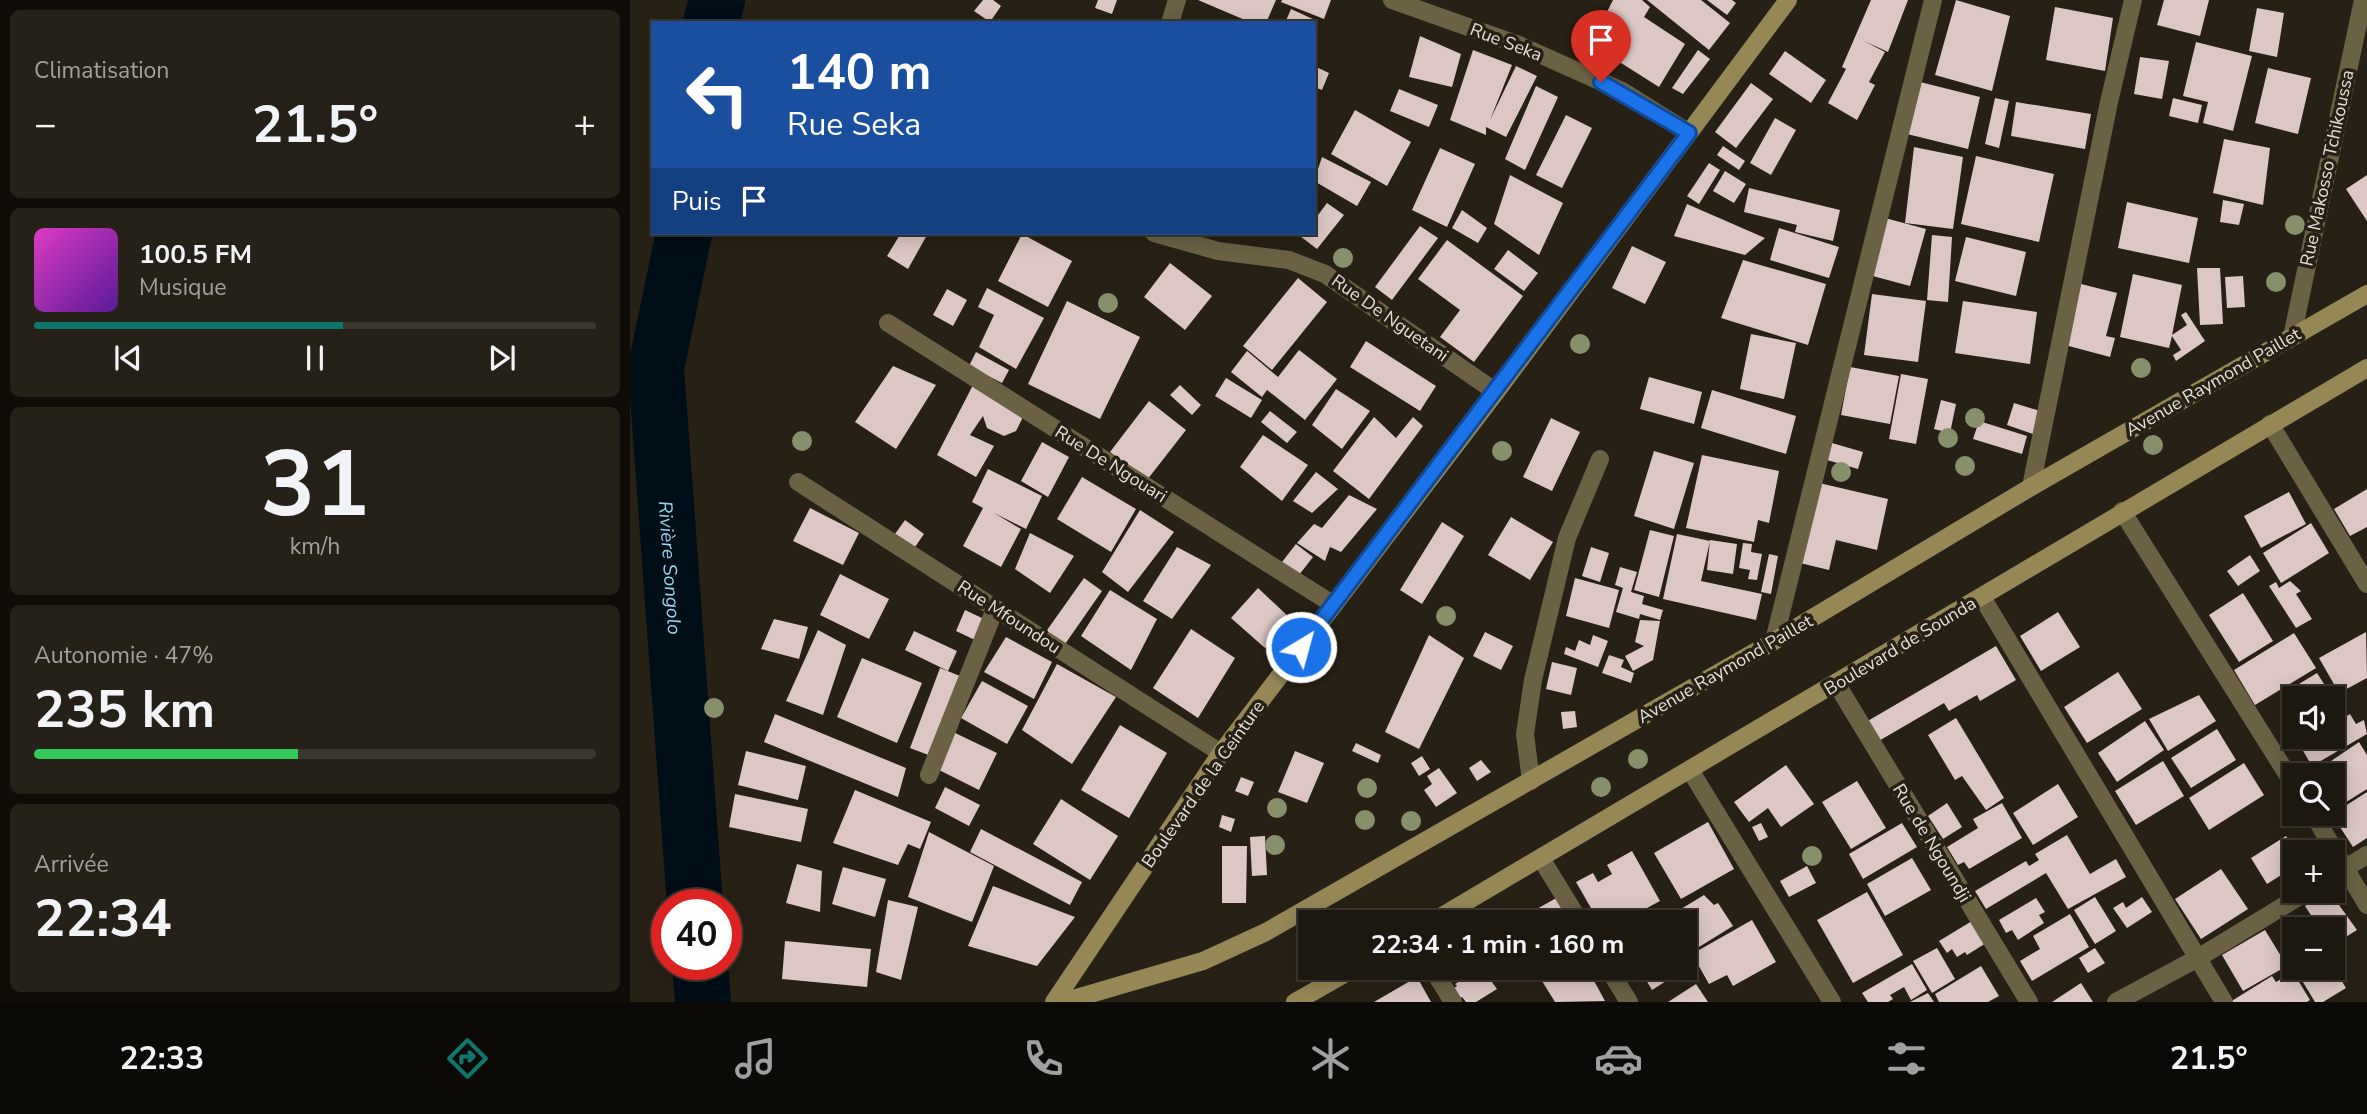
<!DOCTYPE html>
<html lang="fr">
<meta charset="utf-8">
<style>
:root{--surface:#1d180f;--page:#252118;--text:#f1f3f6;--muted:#a0a09e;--line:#3b372f;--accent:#0f766e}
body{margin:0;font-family:"Nunito Sans",sans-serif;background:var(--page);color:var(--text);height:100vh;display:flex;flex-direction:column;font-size:26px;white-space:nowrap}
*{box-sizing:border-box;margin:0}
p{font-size:23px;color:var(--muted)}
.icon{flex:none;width:38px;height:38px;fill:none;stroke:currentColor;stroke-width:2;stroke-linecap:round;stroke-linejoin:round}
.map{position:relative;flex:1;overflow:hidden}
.details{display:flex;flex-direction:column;gap:10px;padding:10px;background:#100d08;width:630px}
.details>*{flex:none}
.banner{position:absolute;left:21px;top:21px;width:665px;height:214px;border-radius:0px;box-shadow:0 4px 18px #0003,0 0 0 2px var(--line);background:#1a4fa0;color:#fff;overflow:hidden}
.buttons{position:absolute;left:1652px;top:686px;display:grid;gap:14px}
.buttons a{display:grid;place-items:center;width:63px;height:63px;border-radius:0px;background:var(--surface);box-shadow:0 4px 18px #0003,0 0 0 2px var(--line);font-size:35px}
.speed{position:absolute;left:21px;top:889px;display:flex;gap:14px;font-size:35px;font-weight:700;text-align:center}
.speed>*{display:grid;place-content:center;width:91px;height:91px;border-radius:50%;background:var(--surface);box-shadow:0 4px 18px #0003,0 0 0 2px var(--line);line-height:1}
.speed .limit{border:10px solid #d22;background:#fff;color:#111}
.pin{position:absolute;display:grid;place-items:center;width:60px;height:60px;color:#fff;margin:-72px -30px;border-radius:50% 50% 50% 0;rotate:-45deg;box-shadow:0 0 7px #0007}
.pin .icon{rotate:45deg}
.me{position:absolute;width:77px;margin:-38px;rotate:37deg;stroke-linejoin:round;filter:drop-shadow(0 0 5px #0008)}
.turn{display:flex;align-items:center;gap:24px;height:147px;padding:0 21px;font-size:32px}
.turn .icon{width:91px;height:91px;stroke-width:2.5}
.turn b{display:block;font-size:49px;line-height:60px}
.then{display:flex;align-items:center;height:66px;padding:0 21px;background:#0003;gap:14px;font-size:26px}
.big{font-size:52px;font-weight:700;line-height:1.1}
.details .card{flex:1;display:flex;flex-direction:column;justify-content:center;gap:10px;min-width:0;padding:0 24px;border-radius:10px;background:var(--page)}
.details .dial{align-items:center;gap:0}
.dial b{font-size:91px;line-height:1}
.song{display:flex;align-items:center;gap:21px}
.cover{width:84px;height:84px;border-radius:10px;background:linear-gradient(135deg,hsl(310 70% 55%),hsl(270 70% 35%))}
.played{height:7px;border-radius:4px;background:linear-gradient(90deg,var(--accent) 55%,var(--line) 55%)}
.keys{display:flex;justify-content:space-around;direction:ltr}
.heat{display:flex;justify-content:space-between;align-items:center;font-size:38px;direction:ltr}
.charge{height:10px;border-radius:5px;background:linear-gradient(90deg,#34c759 47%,var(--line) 0)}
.trip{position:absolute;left:668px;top:910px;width:399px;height:70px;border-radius:0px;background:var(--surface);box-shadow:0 4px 18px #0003,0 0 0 2px var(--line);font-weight:700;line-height:70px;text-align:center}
.dock{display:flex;height:112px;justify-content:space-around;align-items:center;background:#0c0a06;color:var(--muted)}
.dock .icon{width:49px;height:49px}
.dock .on{color:var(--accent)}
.dock b{font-size:32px;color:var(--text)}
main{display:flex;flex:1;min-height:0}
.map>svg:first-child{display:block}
</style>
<main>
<section class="details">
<div class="card"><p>Climatisation</p>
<div class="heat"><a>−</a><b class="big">21.5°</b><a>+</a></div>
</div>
<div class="card">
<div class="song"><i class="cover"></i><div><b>100.5 FM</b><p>Musique</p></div></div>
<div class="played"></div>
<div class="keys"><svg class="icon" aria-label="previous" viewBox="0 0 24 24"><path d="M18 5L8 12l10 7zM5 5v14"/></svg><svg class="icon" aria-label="pause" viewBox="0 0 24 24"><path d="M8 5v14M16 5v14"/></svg><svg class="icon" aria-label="next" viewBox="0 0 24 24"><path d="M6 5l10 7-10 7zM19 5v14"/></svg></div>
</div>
<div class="card dial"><b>31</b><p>km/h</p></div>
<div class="card"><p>Autonomie · 47%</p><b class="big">235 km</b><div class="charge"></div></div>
<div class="card"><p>Arrivée</p><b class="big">22:34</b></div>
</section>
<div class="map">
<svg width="1737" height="1002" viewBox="0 0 1737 1002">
<rect width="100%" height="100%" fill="#272014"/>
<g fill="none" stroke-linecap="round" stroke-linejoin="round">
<!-- river -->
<g stroke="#000e17" stroke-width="56">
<path d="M81,23L87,0"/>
<path id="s1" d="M54,233L26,368L65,905"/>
<path d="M70,964L73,1002"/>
</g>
</g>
<!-- building -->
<path fill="#dcc7c4" d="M353,0H363L371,6L360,22L344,11Z
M468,0H487L482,14L465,8Z
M568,0H646L636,23H622Z
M652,0H701L694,19L651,2Z
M983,0H1012L1020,7L1014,17L1055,44L1029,87L961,44Z
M1017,0H1071L1100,23L1079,50Z
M1077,0H1102L1106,3L1097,15Z
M1241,0H1278L1258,52L1234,41L1255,52L1239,82L1245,85L1227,120L1198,103L1216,69L1212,67Z
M1326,0L1380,16L1362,91L1305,75Z
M1534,0H1579L1570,36L1527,25Z
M1425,7L1483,18L1475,71L1416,60Z
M1627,8L1654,13L1647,57L1619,51Z
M661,9L685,20L683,23H655Z
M790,36L831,54L822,87L779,77Z
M1566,42L1622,56L1603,131L1573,123L1578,102L1553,96Z
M843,50L882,65L860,120L886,66L907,76L876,137L856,127V135L820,120Z
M1068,50L1080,59L1053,94L1042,88Z
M1155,51L1196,80L1181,103L1139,74Z
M1510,57L1539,61L1532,99L1504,94Z
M684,66L699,73L692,90L684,87Z
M1638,68L1681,78L1668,134L1625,123Z
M1286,81L1350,97L1338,149L1273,133Z
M1121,83L1143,99L1106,148L1085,132Z
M906,86L928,97L895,170L875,159Z
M769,89L808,105L799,127L760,111Z
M1365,98L1379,101L1369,148L1355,144Z
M1543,98L1572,105L1568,123L1539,116Z
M1386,102L1461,114L1455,149L1381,136Z
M725,110L781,142L757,186L701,154Z
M936,115L962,128L932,188L906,175Z
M1145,118L1166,130L1141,175L1120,163Z
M1594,139L1640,148L1633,205L1583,193Z
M1093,146L1115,161L1109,170L1087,155Z
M1284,147L1333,157L1323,229L1275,223Z
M810,148L845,164L817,227L782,210Z
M1346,156L1424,174L1409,242L1331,224Z
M692,157L741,182L727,206L684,181Z
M1079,163L1090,170L1069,204L1057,196Z
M1095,171L1116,184L1104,203L1083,191Z
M880,175L933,203L909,255L864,224Z
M1737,175V221L1716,189Z
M1119,188L1210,210L1203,241L1165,232L1167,225L1114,212Z
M1593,200L1614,204L1609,225L1590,222Z
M1497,202L1568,218L1559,263L1488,248Z
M697,203L714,215L687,249L666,233H684V212L688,215Z
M1057,204L1135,238L1115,255L1044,236Z
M832,210L857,228L848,243L822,228Z
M1255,218L1296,229L1280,286L1239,275Z
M790,226L808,238L762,300L745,287Z
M1149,228L1209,247L1199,278L1140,260Z
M271,233L297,235L278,269L257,256Z
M392,234L442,261L418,307L368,281Z
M1302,235L1322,237L1318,302L1297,300Z
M1336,237L1396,252L1386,296L1325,281Z
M817,240L893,296L844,362L810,337L830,310L788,279Z
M1002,246L1036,262L1015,304L982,288Z
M878,250L908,273L894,291L864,269Z
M1113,260L1196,284L1178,345L1091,318Z
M540,263L582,296L555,330L514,297Z
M1567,268H1590L1593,324L1570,325Z
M1503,274L1552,285L1542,335L1557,325L1551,315L1556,312L1575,341L1546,361L1543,355L1551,350L1542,336L1539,348L1490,337Z
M1613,276L1615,307L1597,308L1595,277Z
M668,278L697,302L642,370L613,346Z
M1451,284L1487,293L1476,336L1485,338L1480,357L1435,345Z
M357,288L414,318L386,369L349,347L364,315L348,307Z
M317,289L337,300L323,326L303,315Z
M1242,294L1296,301L1288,362L1234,355Z
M437,301L510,337L470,419L398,384Z
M1333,301L1407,312L1400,364L1325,353Z
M1121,334L1166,343L1154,399L1110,389Z
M736,341L806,386L790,411L720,367Z
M669,350L707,379L675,420L637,390L632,397L601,372L617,351L648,377Z
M346,352L379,370L372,383L339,366Z
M263,366L306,385L266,449L225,422Z
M1220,367L1269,376L1260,424L1211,415Z
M1271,374L1298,379L1286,444L1259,439Z
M1019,377L1072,392L1064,424L1010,409Z
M596,378L632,400L621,418L585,396Z
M344,383L391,413L392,419L386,431L374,436L357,428L353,416L340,435L364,446L346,477L307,455Z
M550,385L571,405L562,415L540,395Z
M706,389L740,411L712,449L682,425Z
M1082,390L1166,416L1156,454L1071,428Z
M1311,400L1326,404L1320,433L1304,429Z
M519,401L556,430L517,480L480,452Z
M1384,403L1410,411L1403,434L1377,425Z
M640,411L667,432L657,443L631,422Z
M744,417L766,438L783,417L793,426L739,499L703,471Z
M921,418L950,432L922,491L893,477Z
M1349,421L1397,436L1392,454L1343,439Z
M633,435L678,465L652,501L610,467Z
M412,442L439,457L418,497L391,481Z
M1202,443L1233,452L1228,469L1197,460Z
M1024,451L1064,463L1044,529L1004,516Z
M1072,455L1149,471L1139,523L1128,520L1124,542L1056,528Z
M358,469L412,496L396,529L364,513L391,529L371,567L333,546L353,508L342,502Z
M686,472L708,489L682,513L663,501Z
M452,477L506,509L481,552L427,519Z
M1189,483L1258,499L1247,550L1206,540L1199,570L1170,563Z
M1737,489V527L1720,536L1704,509Z
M1659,492L1676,524L1631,548L1614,516Z
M719,495L747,509L711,552L700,547L695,561L667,543L684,524L692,528Z
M180,508L229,533L213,565L163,541Z
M510,510L544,532L498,592L472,572Z
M881,517L923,542L900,580L858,555Z
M275,520L294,534L285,547L265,534Z
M812,522L834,536L792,604L770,590Z
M1681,523L1699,553L1651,583L1633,553Z
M1020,530L1044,536L1029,597L1004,590Z
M400,533L444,556L420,593L385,569Z
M1047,534L1080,541L1071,581L1132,594L1126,620L1033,599Z
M1080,540L1107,544L1103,574L1077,570Z
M1113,543L1122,544L1121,552L1132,554L1127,580L1118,579L1120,570L1109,568Z
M666,544L683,557L669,575L652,562Z
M547,547L581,565L542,619L513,601Z
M961,547L979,553L970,582L952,576Z
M1139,554L1148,556L1141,594L1131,592Z
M1620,555L1630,571L1608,586L1597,571Z
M990,567L1007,572L1001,592L1014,596L1012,604L1033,610L1030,620L1010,614L1009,619L986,612L993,588L985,585Z
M210,574L259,599L239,639L190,615Z
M454,578L472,591L433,647L415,633Z
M945,578L989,590L979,628L936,616Z
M1660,581L1671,591L1666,594L1682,619L1666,628L1639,586L1646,582L1649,588Z
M628,588L661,619L635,648L601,618Z
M480,590L527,619L501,670L451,636Z
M1613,593L1643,641L1609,662L1579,615Z
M335,610L354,619L345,640L326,631Z
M1428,612L1450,647L1411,671L1390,636Z
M144,619L178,627L169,659L131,649Z
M1010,620L1030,621L1023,660L1003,671L995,656L1014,646L1005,642Z
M561,629L605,658L568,718L523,688Z
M188,630L216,645L193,715L156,701Z
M284,631L327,651L318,671L275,650Z
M855,632L883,646L871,670L843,656Z
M1736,632L1737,678L1709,693L1689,658Z
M1664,633L1686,668L1625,705L1604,670Z
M799,635L834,658L789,749L755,732Z
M963,635L978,641L968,667L934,654L936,647L945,651L949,640L960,645Z
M376,637L422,662L404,699L354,672Z
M1366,646L1386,680L1350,701L1347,695L1319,711L1314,703L1247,742L1236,722Z
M979,655L994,660L991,667L1004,673L1001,683L972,673Z
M232,658L292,683L267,743L207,717Z
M922,662L947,668L941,695L916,689Z
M427,664L486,697L442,764L392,730Z
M310,668L330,676L301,756L280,748Z
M1488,672L1512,709L1457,743L1434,707Z
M1687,673L1703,698H1664L1659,690Z
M352,681L398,706L377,744L331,718Z
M1569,695L1586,721L1538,751L1519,719Z
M945,711L947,727L933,729L931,712Z
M1706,712L1710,720L1720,714L1726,724L1734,720L1737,734L1682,766L1665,737H1703V714Z
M145,714L276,768L268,797L134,742Z
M1326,718L1374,798L1356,810L1332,776L1325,780L1298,735Z
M1515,721L1534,750L1487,782L1468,753Z
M490,725L537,753L499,818L451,790Z
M1587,729L1606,760L1561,788L1541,758Z
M323,732L367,753L349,790L305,768Z
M1729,742L1737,755V789L1713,804L1705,789L1713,780L1701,761Z
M726,743L751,755L748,763L722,751Z
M116,751L176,766L168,800L108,785Z
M665,751L694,763L677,803L648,792Z
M792,756L800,769L789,776L781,763Z
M851,760L861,772L847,781L839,768Z
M1533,761L1554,796L1506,825L1485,791Z
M1614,763L1634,795L1579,830L1559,798Z
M1156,765L1184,804L1151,827L1138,808L1119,822L1104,802Z
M809,768L827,793L806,807L794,790L802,784L797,776Z
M611,777L624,782L618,796L605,791Z
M1227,781L1256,828L1221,849L1192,802Z
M1428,784L1448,817L1403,845L1383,813Z
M315,787L350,805L339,826L305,808Z
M225,790L301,822L290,849L278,844L268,865L203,843Z
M1737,792V838L1723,847L1708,824L1715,820L1709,810Z
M105,794L178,809L171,842L99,827Z
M431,799L488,836L460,880L403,844Z
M1317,803L1332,827L1313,839L1298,816Z
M1372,803L1392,838L1339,869L1334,862L1328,865L1317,847L1348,828L1343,819Z
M592,815L605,819L601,832L589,827Z
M1078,822L1104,869L1051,899L1024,853Z
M1131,823L1138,837L1129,841L1122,827Z
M1272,823L1287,847L1233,879L1219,854Z
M351,829L452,882L440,905L340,852Z
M299,832L364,866L342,922L278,897Z
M1437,835L1460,874L1486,859L1496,877L1438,909L1416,873L1356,909L1345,891L1396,861L1399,866L1409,860L1405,854Z
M635,836L637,875L622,876L620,837Z
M1656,836L1667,852L1664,867L1637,884L1621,858Z
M592,846H617L616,903H592Z
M1002,851L1030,901L991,922H969L946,882L963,873L968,882L982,874L977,865Z
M1282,858L1301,890L1255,916L1237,884Z
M167,864L192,871L190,912L156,903Z
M1177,866L1186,883L1159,897L1150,881Z
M213,867L256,879L245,917L202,904Z
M1591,869L1618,909L1571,939L1545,899Z
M363,886L445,917L407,966L338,946Z
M1699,891L1727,930L1703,945V929H1690L1675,906Z
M1237,892L1273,955L1223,983L1187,920Z
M1074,895L1084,905L1088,903L1103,926L1069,947L1052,918L1055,917L1051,909Z
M928,897L943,922H884Z
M1465,897L1486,931L1465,944L1444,910Z
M1512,897L1522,912L1497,928L1483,908L1493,902L1496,908Z
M1406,898L1415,912L1409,915L1414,923L1388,940L1382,930L1376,933L1369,920Z
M258,900L288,907L271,980L246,972Z
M1440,914L1459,947L1402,981L1390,961L1410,949L1403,936Z
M1122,920L1146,962L1103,986L1097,975L1079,984L1062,954Z
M1342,921L1356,943L1337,955L1335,952L1327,957L1322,949L1317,953L1309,941Z
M1635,930L1657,966L1613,991L1592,955Z
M155,941L241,949L237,987L152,979Z
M1307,948L1325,979L1302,993L1283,961Z
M1465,948L1475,963L1458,973L1449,958Z
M1055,952L1063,964L1022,990L1009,968H1055Z
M1282,964L1297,990L1281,1000L1274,987L1260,995L1263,999L1258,1002H1238L1232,993Z
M1351,966L1369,996L1358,1002H1309L1305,994Z
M852,968L867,989L846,1002H836L832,997L827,1000L821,990L827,986L825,984Z
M887,968H915L894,980Z
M936,968H957L975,1001L925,1002L912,981Z
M1667,968H1704L1716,988L1693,1002H1685L1665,969Z
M1663,972L1680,1000L1677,1002H1600L1642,976L1646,982Z
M787,977L801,1002H744Z
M1451,983L1463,1002H1422Z
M1066,984L1078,1002H1038Z
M1298,993L1304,1002H1280Z"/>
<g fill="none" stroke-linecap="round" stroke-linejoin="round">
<!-- street -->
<path stroke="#6b6244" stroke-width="18" d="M762,0L889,45L992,91L1059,133
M540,23L547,0
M524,233L588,251L659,260L695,274L866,392
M258,323L704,605
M1662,337L1733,0
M1640,424L1737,584
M168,482L591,753
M1401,487L1479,102L1503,0
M1492,511L1664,785
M1352,597L1594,1002
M1144,641L1303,0
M1206,683L1399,1002
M1060,770L1202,1002
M299,775L365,609
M901,781L895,734L903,680L937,538L970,459
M1683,814L1737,905
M912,860L950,922
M1703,876L1737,855
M802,968L823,1002
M978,968L999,1002
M1486,1002L1568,958L1678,891"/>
<!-- secondary -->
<path stroke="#958756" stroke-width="18" d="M802,922L1737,368
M424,1002L591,753L866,392L1158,0
M433,1002L573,961L636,932L1144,641L1401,487L1737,294
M665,1002L725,968"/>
</g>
<!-- trees -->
<g fill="#888f6b">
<circle cx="1665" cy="225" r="10"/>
<circle cx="713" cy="258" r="10"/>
<circle cx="1646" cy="282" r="10"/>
<circle cx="478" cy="303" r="10"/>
<circle cx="950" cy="344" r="10"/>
<circle cx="1511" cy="368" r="10"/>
<circle cx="1345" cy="418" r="10"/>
<circle cx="1318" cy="438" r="10"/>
<circle cx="172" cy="441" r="10"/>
<circle cx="1523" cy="445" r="10"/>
<circle cx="872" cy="451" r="10"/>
<circle cx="1335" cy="466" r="10"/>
<circle cx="1211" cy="472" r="10"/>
<circle cx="816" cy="616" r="10"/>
<circle cx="84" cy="708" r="10"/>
<circle cx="1008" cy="759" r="10"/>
<circle cx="971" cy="787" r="10"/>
<circle cx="737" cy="788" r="10"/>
<circle cx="647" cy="808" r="10"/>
<circle cx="735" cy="820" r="10"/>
<circle cx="781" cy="821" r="10"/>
<circle cx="645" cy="845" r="10"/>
<circle cx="1182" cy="856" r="10"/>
</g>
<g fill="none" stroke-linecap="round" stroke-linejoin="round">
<!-- route casing -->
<g stroke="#114b97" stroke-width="18">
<path id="route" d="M671,647L1059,133L971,82"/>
</g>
<!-- route -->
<use href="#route" stroke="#1a73e8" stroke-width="12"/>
</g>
<g text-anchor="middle" stroke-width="7" stroke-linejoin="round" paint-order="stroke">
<!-- street labels -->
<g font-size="18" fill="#e4dfd7" stroke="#272014">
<text transform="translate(876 42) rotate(21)" y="6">Rue Seka</text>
<text transform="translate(1697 168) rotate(-78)" y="6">Rue Makosso Tchikoussa</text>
<text transform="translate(760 318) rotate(35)" y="6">Rue De Nguetani</text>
<text transform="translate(1583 382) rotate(-30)" y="6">Avenue Raymond Paillet</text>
<text transform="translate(481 464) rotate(32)" y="6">Rue De Ngouari</text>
<text transform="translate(379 617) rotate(33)" y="6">Rue Mfoundou</text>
<text transform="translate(1270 646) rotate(-31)" y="6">Boulevard de Sounda</text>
<text transform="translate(1095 669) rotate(-30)" y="6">Avenue Raymond Paillet</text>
<text transform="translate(573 784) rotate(-55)" y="6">Boulevard de la Ceinture</text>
<text transform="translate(1302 843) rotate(59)" y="6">Rue de Ngoundji</text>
</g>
<!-- water labels -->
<g font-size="19" font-style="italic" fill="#98d5ef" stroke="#272014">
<text dy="7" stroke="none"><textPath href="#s1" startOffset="338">Rivière Songolo</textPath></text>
</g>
</g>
</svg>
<div class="buttons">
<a><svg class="icon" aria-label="sound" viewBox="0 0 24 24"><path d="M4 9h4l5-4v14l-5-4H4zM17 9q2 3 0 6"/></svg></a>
<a><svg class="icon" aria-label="search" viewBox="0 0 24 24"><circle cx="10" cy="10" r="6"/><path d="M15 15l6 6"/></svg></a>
<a>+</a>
<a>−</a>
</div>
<div class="speed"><div class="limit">40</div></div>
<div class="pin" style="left:971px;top:82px;background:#d93025"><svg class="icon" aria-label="arrive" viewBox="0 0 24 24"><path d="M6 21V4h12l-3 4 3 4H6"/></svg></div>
<svg class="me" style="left:671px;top:647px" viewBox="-20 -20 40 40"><circle r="17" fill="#1a73e8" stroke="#fff" stroke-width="3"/><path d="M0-11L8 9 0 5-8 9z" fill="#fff"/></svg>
<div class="trip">22:34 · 1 min · 160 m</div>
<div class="banner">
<div class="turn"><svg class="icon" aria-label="left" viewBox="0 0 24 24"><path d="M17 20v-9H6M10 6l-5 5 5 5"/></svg><div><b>140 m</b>Rue Seka</div></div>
<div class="then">Puis<svg class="icon" aria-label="arrive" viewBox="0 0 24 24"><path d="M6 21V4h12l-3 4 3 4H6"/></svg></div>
</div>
</div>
</main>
<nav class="dock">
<b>22:33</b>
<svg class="icon on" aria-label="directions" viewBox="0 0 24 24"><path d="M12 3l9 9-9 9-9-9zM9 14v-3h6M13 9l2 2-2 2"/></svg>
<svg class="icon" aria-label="music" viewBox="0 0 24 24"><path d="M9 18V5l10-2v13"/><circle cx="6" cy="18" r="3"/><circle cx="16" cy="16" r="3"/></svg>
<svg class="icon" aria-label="phone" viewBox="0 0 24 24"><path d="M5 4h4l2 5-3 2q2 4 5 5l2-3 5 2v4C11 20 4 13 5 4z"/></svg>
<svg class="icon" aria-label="climate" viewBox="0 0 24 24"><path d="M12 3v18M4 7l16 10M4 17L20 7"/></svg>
<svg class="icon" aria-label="car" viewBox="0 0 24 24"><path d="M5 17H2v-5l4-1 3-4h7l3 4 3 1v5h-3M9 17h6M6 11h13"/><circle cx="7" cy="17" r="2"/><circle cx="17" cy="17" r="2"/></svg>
<svg class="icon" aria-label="filters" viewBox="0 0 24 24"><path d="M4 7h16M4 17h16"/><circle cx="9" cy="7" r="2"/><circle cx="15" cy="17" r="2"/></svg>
<b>21.5°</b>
</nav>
